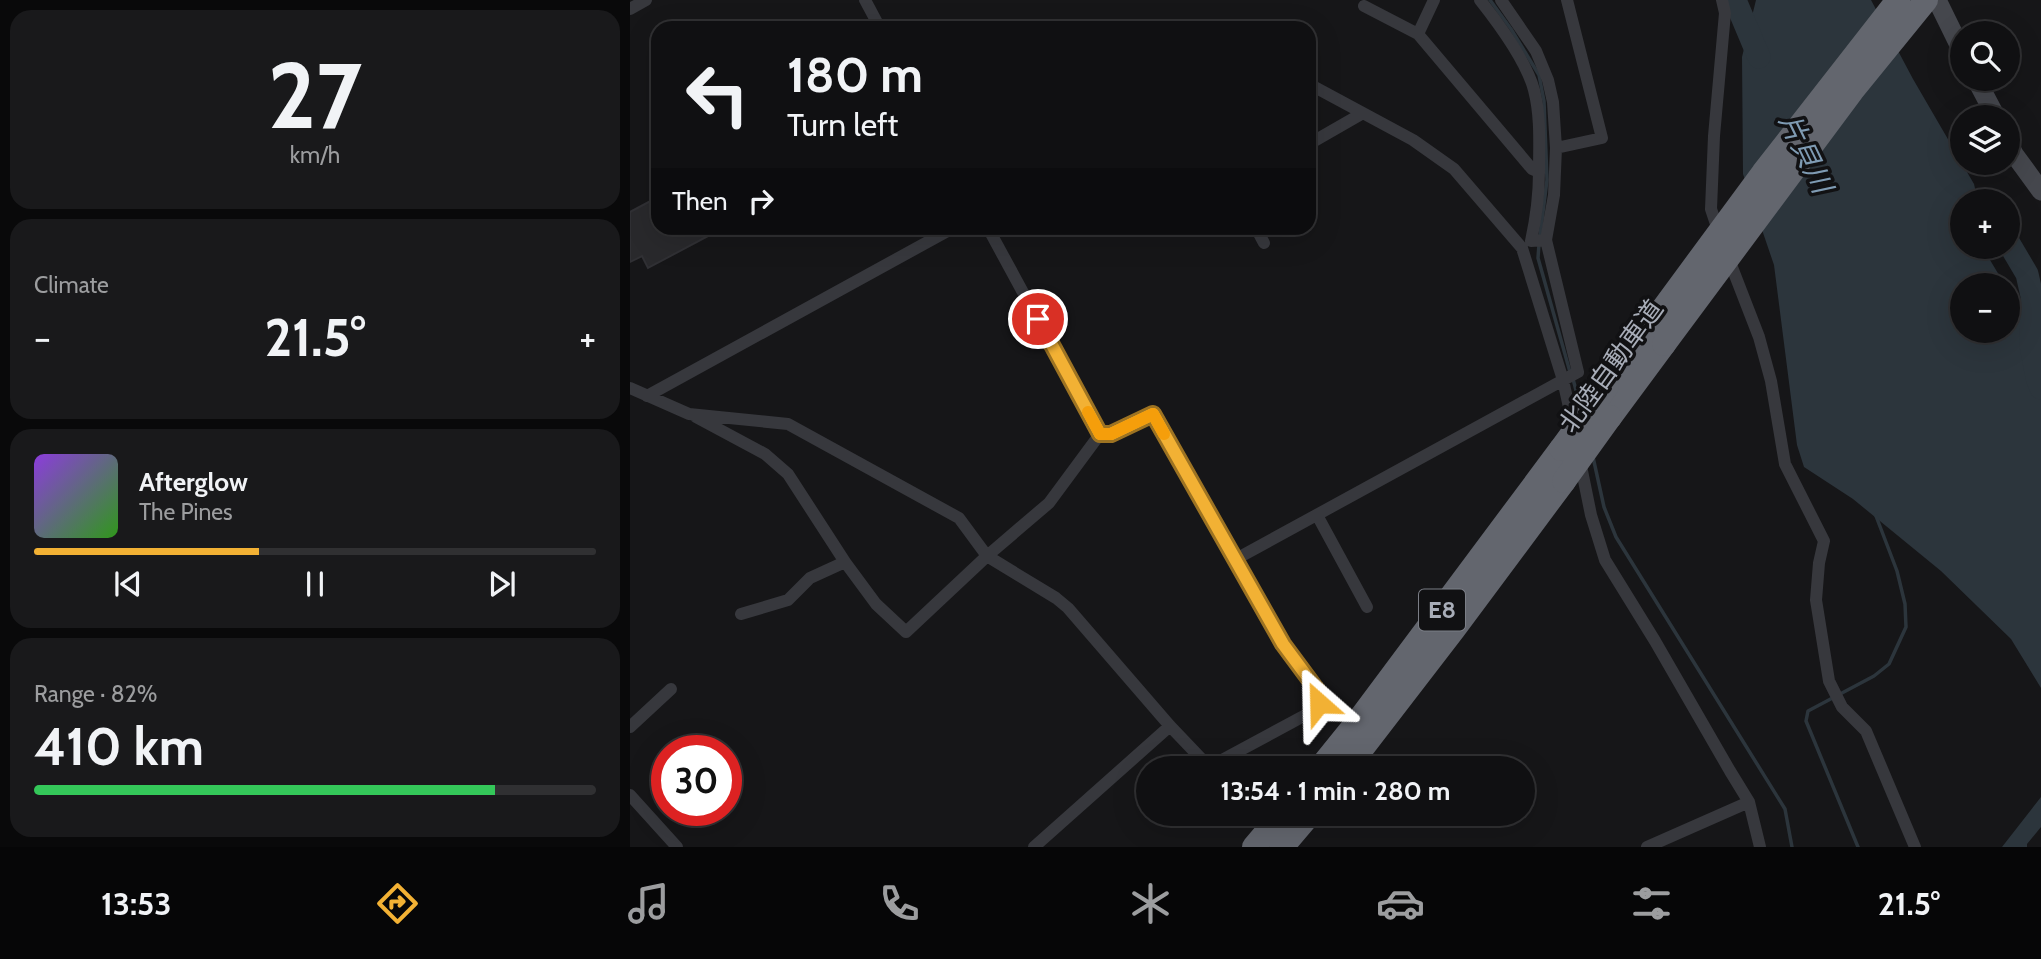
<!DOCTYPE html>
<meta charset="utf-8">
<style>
:root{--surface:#101012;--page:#19191b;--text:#f1f3f6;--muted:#9c9d9f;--line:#303032;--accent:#f2b134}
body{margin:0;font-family:Cabin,"Noto Sans JP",sans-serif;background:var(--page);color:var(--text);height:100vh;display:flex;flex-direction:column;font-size:26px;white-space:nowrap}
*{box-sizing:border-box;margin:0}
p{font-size:23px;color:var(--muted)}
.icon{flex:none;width:38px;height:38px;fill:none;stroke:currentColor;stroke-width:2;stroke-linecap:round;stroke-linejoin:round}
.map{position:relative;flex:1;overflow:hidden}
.drawer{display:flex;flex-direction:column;gap:10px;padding:10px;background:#09090a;width:630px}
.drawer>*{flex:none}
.top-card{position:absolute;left:21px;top:21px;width:665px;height:214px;border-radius:21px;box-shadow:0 7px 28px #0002,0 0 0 2px var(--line);background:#101012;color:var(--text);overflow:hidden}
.controls{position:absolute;left:1320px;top:21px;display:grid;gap:14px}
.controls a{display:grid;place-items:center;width:70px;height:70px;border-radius:50%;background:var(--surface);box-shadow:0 7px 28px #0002,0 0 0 2px var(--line);font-size:35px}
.speed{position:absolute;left:21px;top:735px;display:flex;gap:14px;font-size:35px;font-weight:700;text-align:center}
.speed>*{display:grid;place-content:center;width:91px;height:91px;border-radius:50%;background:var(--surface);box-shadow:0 7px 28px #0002,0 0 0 2px var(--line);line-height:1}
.speed .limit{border:10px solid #d22;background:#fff;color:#111}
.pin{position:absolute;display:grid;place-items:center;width:60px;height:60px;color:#fff;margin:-30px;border:4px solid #fff;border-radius:50%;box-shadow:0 2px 7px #0007}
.me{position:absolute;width:77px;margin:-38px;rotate:335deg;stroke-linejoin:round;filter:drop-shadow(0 0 5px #0008)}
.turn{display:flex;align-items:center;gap:24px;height:147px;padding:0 21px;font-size:32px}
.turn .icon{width:91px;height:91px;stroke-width:2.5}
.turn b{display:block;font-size:49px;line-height:60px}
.then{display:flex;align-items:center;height:66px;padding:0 21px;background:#0003;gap:14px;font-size:26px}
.big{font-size:52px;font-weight:700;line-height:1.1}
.drawer .widget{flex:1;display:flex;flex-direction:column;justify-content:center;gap:10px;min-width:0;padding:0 24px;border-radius:21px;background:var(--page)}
.drawer .dial{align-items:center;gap:0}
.dial b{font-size:91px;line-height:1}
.song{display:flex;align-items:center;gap:21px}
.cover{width:84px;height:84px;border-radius:10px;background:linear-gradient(135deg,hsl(270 70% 55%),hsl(110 70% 35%))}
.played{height:7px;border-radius:4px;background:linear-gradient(90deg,var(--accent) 40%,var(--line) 40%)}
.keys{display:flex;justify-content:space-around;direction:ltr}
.heat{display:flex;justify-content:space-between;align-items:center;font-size:38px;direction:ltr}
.charge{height:10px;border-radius:5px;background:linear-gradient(90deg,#34c759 82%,var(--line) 0)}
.trip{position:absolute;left:506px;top:756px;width:399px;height:70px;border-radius:35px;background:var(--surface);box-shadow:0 7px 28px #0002,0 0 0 2px var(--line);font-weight:700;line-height:70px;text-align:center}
.menu{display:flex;height:112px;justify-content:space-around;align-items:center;background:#060607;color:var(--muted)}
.menu .icon{width:49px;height:49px}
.menu .selected{color:var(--accent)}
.menu b{font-size:32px;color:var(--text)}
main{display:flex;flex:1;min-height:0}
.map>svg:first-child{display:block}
</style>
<main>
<section class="drawer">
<div class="widget dial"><b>27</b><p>km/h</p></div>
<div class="widget"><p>Climate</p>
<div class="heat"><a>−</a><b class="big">21.5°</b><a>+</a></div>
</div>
<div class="widget">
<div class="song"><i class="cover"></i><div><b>Afterglow</b><p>The Pines</p></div></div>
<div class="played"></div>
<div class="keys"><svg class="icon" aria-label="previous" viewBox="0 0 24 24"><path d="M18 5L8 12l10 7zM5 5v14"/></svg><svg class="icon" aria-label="pause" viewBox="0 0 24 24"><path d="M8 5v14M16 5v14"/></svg><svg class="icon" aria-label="next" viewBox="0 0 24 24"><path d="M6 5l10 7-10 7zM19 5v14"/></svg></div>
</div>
<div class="widget"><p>Range · 82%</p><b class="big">410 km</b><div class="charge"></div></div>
</section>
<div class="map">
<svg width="1411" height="847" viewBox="0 0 1411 847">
<rect width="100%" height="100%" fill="#161618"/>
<!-- water -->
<path fill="#2c353c" d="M1126,0H1241L1283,79L1344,184L1348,201H1332V247H1358L1360,260L1375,285H1332V331H1377V290L1411,350V688L1381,639L1311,571L1223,499L1174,467L1167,445L1144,265L1113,174L1112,57Z
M1411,797V827L1397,844V847H1372Z"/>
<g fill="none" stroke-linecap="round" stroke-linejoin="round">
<!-- stream -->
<path stroke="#2c353c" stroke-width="3.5" d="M860,0L881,29L909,75L914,101L917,180L910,236
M909,244L908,258L940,372
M943,379L950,405
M963,457L974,507L986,537L1155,809L1162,847
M1228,847L1176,721L1178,711L1244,676L1259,664L1276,627L1275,604L1267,571L1246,516"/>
<!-- river -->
<path stroke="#2c353c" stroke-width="23" d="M1105,0L1129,57
M1377,240L1397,274L1402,296L1401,346L1407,378L1411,388"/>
</g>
<!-- building -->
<path fill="#29292c" stroke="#303034" stroke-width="2" d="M28,197V228H93L18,268L12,256L0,262V212Z"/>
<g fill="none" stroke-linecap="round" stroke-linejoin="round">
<!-- minor -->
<path stroke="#37383d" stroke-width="12" d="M235,0L250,28
M734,6L788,34L804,0
M0,9L16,0
M788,34L902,169L909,172C909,145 911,117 904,90C896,60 869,24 850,0
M679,84L783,140L824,169L892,248L933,380L944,430
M679,144L733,113
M926,148L972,138L937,0
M909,172C909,196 906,218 901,241L916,240
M358,228L470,434
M626,228L634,243
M1089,233L1081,209L1084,136L1095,13L1092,0
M1098,257L1129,337L1141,381L1155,464L1194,541L1189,563L1186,600L1199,681L1212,707L1236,731L1285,847
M0,388L59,414L158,424L329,518L357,556L426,598L438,608L540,726L580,768
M17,396L323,228
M66,417L135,454L158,474L215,562
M470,434H481L523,414L653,644L690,694L689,703L683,711L579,767
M950,461L961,515L975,560L1025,641L1100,771L1119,802L1130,847
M687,515L737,607
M606,559L948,372L916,240L924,195L926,148L923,102L918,80L906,51L871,0
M111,614L158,600L180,578L215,562L246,604L276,632L357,556L419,503L470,434
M0,727L41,689
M0,795L47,847
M619,814L624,819
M404,847L540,726
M1017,847L1119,802"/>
<!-- secondary -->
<path stroke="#45474d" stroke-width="19" d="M1307,0L1332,51
M1346,79L1366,117
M1377,140L1384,154L1411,191"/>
<!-- motorway -->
<path stroke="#63666e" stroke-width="24" d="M977,386L1021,325
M980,417L1034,344
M690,768L732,716L931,449
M717,768L824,629L934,481
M624,847L652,814
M652,847L680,814"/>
<!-- motorway-bridge -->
<path stroke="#63666e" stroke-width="24" d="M1021,325L1133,173L1268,0
M1034,344L1222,91L1296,0
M931,449L977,386
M934,481L980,417"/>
</g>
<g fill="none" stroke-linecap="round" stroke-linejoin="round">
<!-- route casing -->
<g stroke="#9d7322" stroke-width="18">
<path id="route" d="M408,319L470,434H481L523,414L653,644L690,694L689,703"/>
</g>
<!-- route -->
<use href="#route" stroke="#f2b134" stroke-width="12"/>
<!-- slow -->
<path stroke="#f59e0b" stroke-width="12" d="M458,412L470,434H481L523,414L534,434"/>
</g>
<g text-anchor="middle" stroke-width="7" stroke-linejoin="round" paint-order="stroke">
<!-- shield labels -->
<rect fill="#111113" stroke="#7b7e86" stroke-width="2" x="789" y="589.5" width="46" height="41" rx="5"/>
<g font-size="24" font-weight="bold" fill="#a8adb8">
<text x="812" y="618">E8</text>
</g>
<!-- street labels -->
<g font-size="26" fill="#a8adb8" stroke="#111113">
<text transform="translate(981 366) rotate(-54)" y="9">北陸自動車道</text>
</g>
<!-- water labels -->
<g font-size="28" font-style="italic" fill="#7f9bb3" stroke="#111113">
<text transform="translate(1176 153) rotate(64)" y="10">片貝川</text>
</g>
</g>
</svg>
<div class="controls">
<a><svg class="icon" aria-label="search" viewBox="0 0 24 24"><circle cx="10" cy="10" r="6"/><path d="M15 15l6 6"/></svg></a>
<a><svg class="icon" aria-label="layers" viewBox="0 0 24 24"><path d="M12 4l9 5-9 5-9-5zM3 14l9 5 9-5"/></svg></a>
<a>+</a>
<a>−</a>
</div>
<div class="speed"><div class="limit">30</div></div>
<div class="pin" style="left:408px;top:319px;background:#d93025"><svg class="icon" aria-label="arrive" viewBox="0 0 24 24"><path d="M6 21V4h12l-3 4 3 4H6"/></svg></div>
<svg class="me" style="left:689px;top:703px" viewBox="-20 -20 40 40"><path d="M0-17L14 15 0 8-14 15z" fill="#f2b134" stroke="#fff" stroke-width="4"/></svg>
<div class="trip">13:54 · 1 min · 280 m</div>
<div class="top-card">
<div class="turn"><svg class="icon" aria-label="left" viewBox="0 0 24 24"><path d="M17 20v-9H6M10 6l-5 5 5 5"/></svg><div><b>180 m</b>Turn left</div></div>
<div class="then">Then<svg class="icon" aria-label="right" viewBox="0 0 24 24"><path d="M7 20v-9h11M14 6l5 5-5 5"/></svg></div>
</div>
</div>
</main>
<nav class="menu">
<b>13:53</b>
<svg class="icon selected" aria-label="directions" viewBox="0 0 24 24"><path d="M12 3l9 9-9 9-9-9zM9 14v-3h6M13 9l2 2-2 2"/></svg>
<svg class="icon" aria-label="music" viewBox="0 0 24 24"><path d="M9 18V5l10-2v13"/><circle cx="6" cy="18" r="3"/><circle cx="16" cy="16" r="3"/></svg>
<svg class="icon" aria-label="phone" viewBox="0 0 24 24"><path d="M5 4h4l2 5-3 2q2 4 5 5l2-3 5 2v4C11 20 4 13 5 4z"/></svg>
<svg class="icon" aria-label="climate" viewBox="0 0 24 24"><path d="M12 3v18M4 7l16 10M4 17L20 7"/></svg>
<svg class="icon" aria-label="car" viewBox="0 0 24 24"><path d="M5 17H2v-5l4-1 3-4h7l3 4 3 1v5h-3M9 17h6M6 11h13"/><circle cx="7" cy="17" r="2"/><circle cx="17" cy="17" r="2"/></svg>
<svg class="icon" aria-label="filters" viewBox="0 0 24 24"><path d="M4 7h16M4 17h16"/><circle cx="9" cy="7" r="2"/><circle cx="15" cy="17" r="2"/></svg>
<b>21.5°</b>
</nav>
